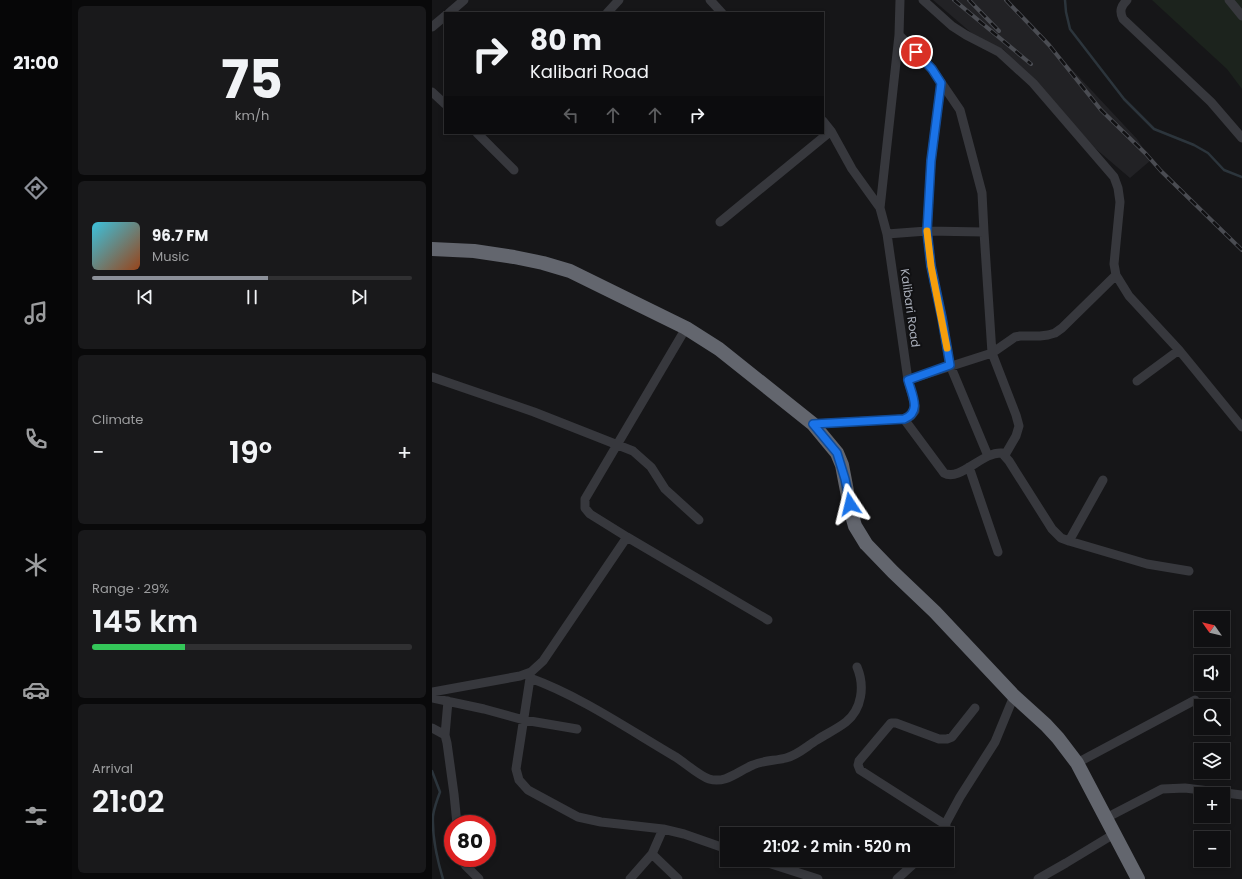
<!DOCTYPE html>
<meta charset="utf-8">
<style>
:root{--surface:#101012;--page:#19191b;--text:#f1f3f6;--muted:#9c9d9f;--line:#303032;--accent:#8c9099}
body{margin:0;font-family:Poppins,sans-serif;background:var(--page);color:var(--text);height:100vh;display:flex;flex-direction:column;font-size:15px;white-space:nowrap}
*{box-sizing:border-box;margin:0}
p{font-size:13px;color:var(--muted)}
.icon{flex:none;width:22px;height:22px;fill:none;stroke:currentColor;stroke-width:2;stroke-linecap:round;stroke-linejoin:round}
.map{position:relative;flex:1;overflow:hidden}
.side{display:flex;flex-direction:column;gap:6px;padding:6px;background:#09090a;width:360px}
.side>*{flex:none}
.top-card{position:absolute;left:12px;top:12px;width:380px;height:122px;border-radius:0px;box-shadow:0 2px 6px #0003,0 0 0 1px var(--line);background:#101012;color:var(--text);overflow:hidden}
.needle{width:26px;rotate:304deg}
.buttons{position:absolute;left:762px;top:611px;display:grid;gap:8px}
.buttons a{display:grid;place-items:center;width:36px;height:36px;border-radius:0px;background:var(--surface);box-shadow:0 2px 6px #0003,0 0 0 1px var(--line);font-size:20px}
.speed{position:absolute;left:12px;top:815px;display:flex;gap:8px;font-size:20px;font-weight:700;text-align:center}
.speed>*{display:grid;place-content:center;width:52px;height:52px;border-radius:50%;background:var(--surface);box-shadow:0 2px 6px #0003,0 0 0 1px var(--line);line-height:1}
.speed .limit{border:6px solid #d22;background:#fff;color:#111}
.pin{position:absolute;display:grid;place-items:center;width:34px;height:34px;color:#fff;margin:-17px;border:2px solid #fff;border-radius:50%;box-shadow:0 1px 4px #0007}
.me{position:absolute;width:44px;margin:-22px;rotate:350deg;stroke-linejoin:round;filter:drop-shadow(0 0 3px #0008)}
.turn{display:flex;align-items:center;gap:14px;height:84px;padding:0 20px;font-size:18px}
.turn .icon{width:52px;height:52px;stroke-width:2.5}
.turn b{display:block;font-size:28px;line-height:34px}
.lanes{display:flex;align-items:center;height:38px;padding:0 20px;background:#0003;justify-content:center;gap:20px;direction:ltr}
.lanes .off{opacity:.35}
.big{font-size:30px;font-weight:600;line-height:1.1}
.side .widget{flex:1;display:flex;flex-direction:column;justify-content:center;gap:6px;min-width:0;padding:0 14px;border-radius:6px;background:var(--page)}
.side .dial{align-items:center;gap:0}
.dial b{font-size:52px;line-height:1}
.song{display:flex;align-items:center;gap:12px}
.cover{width:48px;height:48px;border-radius:6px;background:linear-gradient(135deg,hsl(190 70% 55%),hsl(20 70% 35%))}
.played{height:4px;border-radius:2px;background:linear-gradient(90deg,var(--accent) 55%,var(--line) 55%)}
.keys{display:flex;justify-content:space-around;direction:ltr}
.heat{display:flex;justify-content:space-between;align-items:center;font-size:22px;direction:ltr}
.charge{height:6px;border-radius:3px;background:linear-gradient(90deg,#34c759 29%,var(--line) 0)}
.trip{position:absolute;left:288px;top:827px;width:234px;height:40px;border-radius:0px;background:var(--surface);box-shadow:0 2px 6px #0003,0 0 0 1px var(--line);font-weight:600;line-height:40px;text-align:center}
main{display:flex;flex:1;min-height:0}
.tabs{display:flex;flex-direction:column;width:72px;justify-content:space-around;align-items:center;background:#060607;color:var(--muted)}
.tabs .icon{width:28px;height:28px}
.tabs .on{color:var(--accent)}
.tabs b{font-size:18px;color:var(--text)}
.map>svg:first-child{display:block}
</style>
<main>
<nav class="tabs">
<b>21:00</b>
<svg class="icon on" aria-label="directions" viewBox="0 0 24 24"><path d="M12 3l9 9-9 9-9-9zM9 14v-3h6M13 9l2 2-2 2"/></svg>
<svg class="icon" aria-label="music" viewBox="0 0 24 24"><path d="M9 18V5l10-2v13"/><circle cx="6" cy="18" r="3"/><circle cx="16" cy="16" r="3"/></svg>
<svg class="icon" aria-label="phone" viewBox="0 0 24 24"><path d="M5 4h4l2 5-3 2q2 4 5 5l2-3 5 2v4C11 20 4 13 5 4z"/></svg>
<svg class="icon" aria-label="climate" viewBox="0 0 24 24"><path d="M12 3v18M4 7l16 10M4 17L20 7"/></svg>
<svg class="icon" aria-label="car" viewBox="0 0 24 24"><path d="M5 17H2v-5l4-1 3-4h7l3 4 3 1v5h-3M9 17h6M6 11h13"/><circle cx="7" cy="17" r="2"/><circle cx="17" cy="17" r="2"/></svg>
<svg class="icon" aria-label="filters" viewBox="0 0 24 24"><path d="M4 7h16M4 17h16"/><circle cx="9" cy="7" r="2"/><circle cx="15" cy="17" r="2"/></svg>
</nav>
<section class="side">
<div class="widget dial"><b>75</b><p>km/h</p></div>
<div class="widget">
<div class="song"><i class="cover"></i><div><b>96.7 FM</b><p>Music</p></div></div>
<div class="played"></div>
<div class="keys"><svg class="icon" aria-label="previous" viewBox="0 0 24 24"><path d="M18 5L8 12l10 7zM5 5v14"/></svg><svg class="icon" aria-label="pause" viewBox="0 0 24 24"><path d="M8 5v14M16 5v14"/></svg><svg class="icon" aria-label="next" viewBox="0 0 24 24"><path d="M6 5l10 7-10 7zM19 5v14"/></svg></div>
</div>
<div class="widget"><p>Climate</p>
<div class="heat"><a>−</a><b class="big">19°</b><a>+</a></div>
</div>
<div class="widget"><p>Range · 29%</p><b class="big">145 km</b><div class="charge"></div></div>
<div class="widget"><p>Arrival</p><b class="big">21:02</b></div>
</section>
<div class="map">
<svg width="810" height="879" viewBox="0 0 810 879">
<rect width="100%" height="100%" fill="#161618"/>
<!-- built -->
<path fill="#222225" d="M501,0H575L705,139L719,160L698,178L664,149L571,49L550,42Z"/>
<!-- green -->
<path fill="#1c231d" d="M720,0H810V89L795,69Z"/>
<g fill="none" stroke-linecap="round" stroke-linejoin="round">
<!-- stream -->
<path stroke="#2c353c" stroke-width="2.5" d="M633,0L634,12L638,29L692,99L722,129L762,145L776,153L792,170L810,177
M0,771L8,792C5,800 2,808 1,816C0,837 5,859 11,879"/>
<!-- minor -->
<path stroke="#37383d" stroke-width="9" d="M278,0L290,13
M491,0L520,26L534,35L567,52L601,83L682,177L686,188L688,202L682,264L684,275L697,296L747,350L810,427
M695,0C689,6 687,11 691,19L779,102L810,138
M797,0L810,16
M17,13L32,0
M175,13L187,0
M0,27L13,16
M467,35L500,69L528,110L550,193L552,232
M509,83L499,161L495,231L499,266L510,318L518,365L556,456
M0,92L13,104
M45,133L82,170
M448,208L467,35L468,0
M288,222L399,131
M455,234L495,231L552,232L560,353L584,415L587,426L584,436L573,455
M0,377L102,412L201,451L219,467L233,489L267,520
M476,380L560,353L583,337L588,336H608L616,335L623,333L630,328L684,275
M705,381L747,350
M472,419L512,473C528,482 551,451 570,453L577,461L620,529L629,538L637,541L715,564L757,571
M381,424L472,419L479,416L483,411V406L476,380L455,234L448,208L420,169L399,131L391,121
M537,467L566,552
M195,537L336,620
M637,541L671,480
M99,672L84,769L87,780L96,790L146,817L169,822L231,829L252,834L295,849
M98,678C148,696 196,729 242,756C251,761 267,776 277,779C294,784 306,771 321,765C332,760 343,761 354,758C366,755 375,746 385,740C394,734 405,729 414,722C430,709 433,686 425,667
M0,692L88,676L99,672L111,661L195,537L158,514L153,508V499L254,328
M0,698L52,709L92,720L145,729
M0,728L13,735L15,743L22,794L25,824
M13,735L16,701
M645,763L763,700
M674,818L730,789L753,788L810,795
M514,825L428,770L426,765L427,761L459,723H464L507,739H515L520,737L543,708
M508,834L528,797L563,742L582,696
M220,854L246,879
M29,858L34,866L47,879
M327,860L386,879
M198,879L220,854L231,829
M465,879L486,860
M606,879L634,863L682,834"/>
<!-- highway -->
<path stroke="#63666e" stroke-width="14" d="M0,249L42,251L82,257L111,263L138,271L254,328L287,349L381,424L405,453L410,465L419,512L423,526L434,544L461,572L503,612L582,696L614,725L626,738L645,763L706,879"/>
<!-- rail casing -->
<g stroke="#4a4c52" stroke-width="4">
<path id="rail" d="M522,0L599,64
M537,0L567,31
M574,0L617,45L669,110L714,154L729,171L810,250"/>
</g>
<!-- rail -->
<use href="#rail" stroke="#111113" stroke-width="2.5" stroke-dasharray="8" stroke-linecap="butt"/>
</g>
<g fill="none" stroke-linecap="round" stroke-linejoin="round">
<!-- route casing -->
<g stroke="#114b97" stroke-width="10">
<path id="route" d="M418,504L413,479L405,453L381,424L472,419C490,412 480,395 476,380L518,365L510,318L499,266L495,231L499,161L509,83L500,69L484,52"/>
</g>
<!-- route -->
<use href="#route" stroke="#1a73e8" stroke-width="7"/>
<!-- slow -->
<path stroke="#f59e0b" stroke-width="7" d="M495,231L499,266L515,348"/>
</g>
<g text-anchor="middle" stroke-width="4" stroke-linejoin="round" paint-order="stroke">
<!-- street labels -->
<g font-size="12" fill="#a8adb8" stroke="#111113">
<text transform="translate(478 308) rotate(82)" y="4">Kalibari Road</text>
</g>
</g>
</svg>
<div class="buttons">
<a><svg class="needle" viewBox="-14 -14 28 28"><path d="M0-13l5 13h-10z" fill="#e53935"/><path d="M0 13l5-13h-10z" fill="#9c9d9f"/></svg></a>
<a><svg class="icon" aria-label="sound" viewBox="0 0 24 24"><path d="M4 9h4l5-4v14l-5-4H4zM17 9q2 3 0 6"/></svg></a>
<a><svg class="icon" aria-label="search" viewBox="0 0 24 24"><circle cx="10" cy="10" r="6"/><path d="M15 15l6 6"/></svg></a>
<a><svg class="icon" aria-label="layers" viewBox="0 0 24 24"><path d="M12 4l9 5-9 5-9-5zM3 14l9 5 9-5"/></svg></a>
<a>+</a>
<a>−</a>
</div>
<div class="speed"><div class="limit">80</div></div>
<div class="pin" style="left:484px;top:52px;background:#d93025"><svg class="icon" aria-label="arrive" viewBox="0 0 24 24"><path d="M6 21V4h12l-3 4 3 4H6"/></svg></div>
<svg class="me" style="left:418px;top:504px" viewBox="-20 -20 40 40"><path d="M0-17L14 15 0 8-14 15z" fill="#1a73e8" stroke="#fff" stroke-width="4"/></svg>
<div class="trip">21:02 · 2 min · 520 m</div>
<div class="top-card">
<div class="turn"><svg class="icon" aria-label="right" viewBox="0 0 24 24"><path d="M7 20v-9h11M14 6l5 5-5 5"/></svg><div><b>80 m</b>Kalibari Road</div></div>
<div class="lanes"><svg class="icon off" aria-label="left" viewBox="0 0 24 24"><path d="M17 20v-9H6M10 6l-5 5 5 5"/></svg><svg class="icon off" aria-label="ahead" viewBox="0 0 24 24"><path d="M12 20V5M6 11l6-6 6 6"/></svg><svg class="icon off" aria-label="ahead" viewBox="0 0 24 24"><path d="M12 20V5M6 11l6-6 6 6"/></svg><svg class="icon" aria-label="right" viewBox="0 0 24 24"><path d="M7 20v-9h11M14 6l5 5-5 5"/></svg></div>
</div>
</div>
</main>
